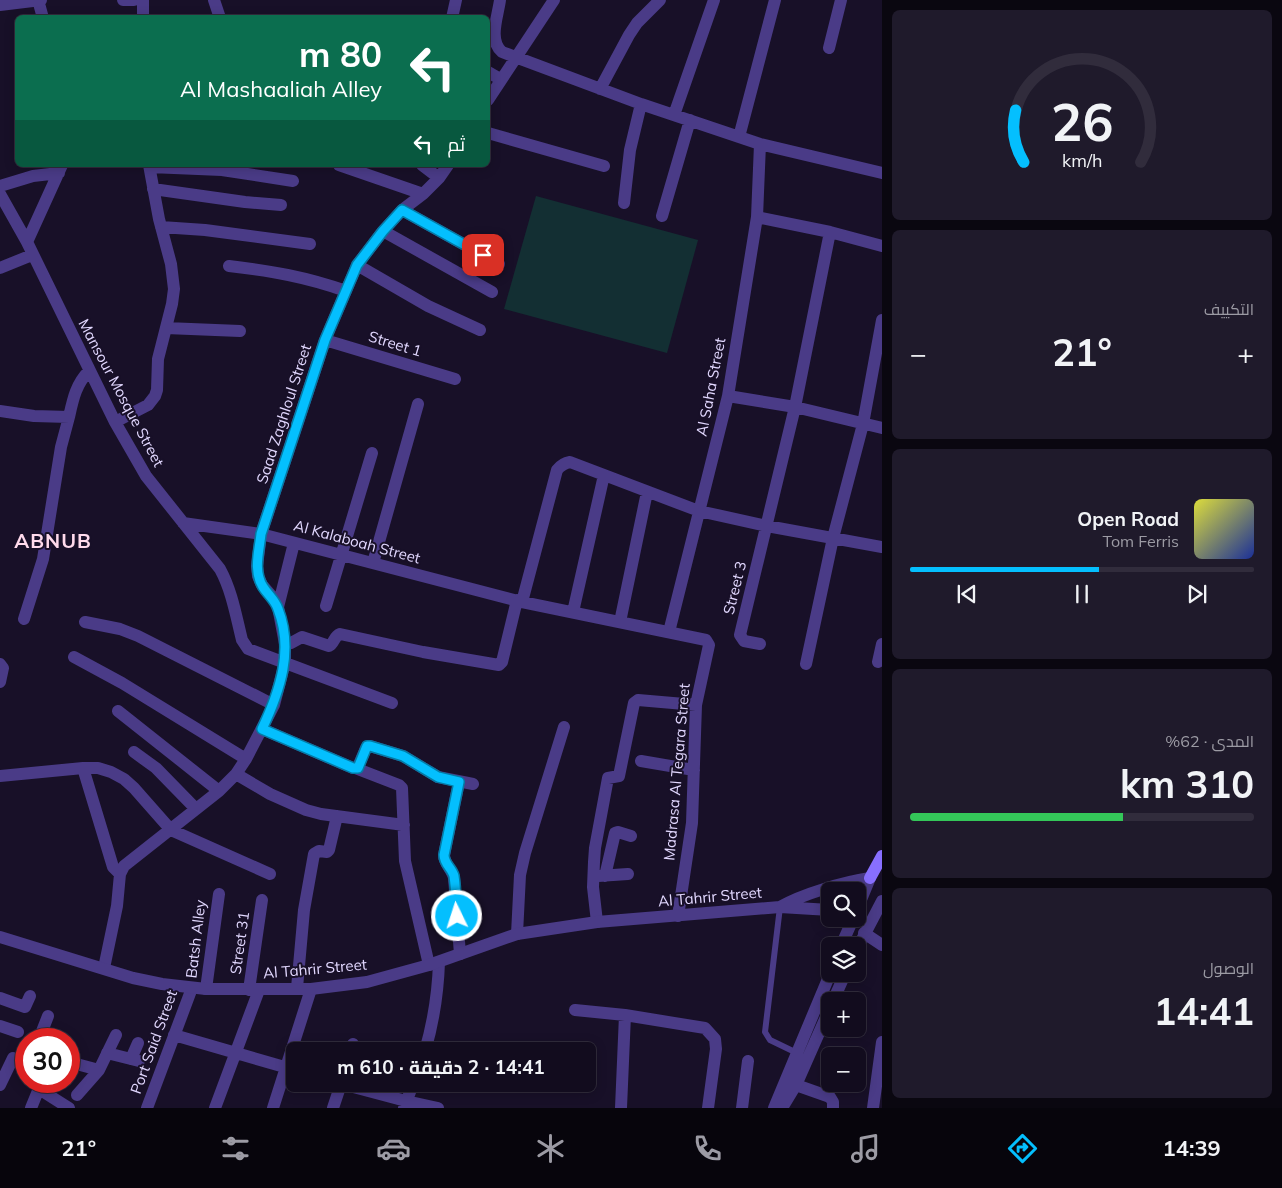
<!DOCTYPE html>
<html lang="ar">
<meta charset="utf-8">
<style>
:root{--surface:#120c1e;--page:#1f1a2b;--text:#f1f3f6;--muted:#9c9ba4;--line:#312c3c;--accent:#04bffe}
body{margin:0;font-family:Mulish,Cairo,sans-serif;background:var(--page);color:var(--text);direction:rtl;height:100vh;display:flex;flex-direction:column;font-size:19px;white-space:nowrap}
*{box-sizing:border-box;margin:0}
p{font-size:16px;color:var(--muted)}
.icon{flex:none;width:28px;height:28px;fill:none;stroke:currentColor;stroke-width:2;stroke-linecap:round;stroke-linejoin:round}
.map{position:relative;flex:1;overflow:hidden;direction:ltr}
.drawer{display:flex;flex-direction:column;gap:10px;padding:10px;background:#0a0710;width:400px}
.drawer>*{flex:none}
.hud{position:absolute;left:15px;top:15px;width:475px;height:152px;border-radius:8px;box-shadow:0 2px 12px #0003,0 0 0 1px var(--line);direction:rtl;background:#0b6e4f;color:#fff;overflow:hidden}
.controls{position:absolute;left:821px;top:882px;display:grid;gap:10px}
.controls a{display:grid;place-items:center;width:45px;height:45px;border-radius:8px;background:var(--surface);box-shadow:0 2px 12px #0003,0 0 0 1px var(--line);font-size:25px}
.speed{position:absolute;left:15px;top:1028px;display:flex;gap:10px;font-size:25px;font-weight:700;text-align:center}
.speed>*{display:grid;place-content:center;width:65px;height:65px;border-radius:50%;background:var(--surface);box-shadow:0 2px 12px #0003,0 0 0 1px var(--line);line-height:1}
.speed .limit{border:8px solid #d22;background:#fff;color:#111}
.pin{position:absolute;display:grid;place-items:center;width:42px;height:42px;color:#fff;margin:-21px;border-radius:10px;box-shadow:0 2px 8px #0006}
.me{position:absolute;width:55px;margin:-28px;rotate:356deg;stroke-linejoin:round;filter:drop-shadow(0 0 4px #0008)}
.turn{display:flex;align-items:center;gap:18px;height:105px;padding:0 25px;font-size:22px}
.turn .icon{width:65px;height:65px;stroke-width:2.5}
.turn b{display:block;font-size:35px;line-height:42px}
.then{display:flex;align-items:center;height:48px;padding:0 25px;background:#0003;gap:10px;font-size:19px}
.big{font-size:38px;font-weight:700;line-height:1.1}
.drawer .tile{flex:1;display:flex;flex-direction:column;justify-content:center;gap:8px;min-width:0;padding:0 18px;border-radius:8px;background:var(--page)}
.drawer .dial{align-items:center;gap:0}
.dial svg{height:130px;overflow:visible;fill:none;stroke:var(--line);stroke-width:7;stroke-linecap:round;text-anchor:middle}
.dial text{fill:var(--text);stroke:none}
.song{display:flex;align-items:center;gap:15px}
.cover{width:60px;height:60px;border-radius:8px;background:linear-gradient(135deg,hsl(60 70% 55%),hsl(230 70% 35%))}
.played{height:5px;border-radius:2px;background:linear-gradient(90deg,var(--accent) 55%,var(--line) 55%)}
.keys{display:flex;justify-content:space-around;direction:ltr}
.heat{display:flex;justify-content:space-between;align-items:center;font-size:28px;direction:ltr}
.charge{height:8px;border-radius:4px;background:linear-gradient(90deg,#34c759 62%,var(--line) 0)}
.trip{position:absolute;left:286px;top:1042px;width:310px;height:50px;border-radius:8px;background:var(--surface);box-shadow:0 2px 12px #0003,0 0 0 1px var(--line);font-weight:700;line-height:50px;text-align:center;direction:rtl}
.tabs{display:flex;height:80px;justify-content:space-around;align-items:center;background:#07050c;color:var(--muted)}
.tabs .icon{width:35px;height:35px}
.tabs .selected{color:var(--accent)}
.tabs b{font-size:22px;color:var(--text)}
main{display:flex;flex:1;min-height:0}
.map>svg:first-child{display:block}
</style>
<main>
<section class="drawer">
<div class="tile dial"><svg viewBox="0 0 100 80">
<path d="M14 69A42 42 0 1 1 86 69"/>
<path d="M14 69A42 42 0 0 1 9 37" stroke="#04bffe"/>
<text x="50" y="56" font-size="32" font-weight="700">26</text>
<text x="50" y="72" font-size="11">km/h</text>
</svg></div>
<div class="tile"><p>التكييف</p>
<div class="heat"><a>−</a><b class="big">21°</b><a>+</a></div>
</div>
<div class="tile">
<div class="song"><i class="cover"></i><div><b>Open Road</b><p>Tom Ferris</p></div></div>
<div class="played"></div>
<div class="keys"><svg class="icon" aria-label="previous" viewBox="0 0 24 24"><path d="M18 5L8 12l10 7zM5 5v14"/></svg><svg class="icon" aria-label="pause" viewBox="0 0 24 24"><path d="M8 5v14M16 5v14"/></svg><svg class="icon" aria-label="next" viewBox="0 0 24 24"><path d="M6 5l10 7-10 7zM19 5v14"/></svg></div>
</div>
<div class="tile"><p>المدى · 62%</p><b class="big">310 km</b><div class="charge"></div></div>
<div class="tile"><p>الوصول</p><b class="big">14:41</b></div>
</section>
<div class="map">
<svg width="882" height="1108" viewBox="0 0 882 1108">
<rect width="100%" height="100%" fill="#181028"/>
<!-- green -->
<path fill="#132f33" d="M536,196L698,240L667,353L504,309Z"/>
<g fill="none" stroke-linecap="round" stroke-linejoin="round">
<!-- service -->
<path stroke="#4a3b87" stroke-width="6" d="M780,907L765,1032L770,1040L797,1053"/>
<!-- minor -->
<path stroke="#4a3b87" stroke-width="12" d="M38,0L43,18
M123,0H134
M214,0L220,18
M500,0C498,16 488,40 502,52L641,104L760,144L882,173
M0,5L41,0
M143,18V0
M452,18L456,0
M829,48L841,0
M488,72L500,79
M600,89L629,35L637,23L660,0
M488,100L554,0
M674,115L714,0
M488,133L604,166
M739,137L775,0
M339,165L423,194
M422,165L439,178
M150,167L222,170L293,181
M0,186L33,176L59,173
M153,189L245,202L281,205
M0,194L27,242L115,422L146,476L220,569C232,591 236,616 242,640L248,649L392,703
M624,203L630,150L641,104
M402,210L499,264
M662,216L690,120
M757,217L830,232L882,246
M161,227L205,230L310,244
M383,231L492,292
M27,242L62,165
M357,265L428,306L480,330
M229,266C272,271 306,277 346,291
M0,268L32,255
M166,328L240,331
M325,340L455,379
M728,396L795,407L882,428
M0,411L34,416L69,417C73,399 76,384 89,371
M115,422L148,405L155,396L157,390L158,359L172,304L174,289L171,264L159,219L149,165
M183,523L261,534L522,602L706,640L709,645L696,705L692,823L678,916
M373,563L418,404
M522,602L557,470C561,465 564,463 570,462L699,511L767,526L882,547
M326,606L372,453
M278,607L294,543
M573,612L604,475
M24,619L43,559L61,447L69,417
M85,622L120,629L138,636L274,705
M620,622L647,492
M669,632L728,396L757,217L760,144
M285,644L291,643L302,637L329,646C334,644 334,636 340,634L423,652L499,665L502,662L517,600
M760,644L744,641L740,635L795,407L830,232
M74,657L122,683L246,759
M878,662L882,644
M0,664L3,668L0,682
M806,664L833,538L863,424L882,320
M118,711L219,791
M262,729L353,768L358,767L366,748L370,746L403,756L438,777L473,784
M134,752L156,768L196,809
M641,761L694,770
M83,768L113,867L120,874
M355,768L399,785L402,788L405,861L429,965
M236,774L270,794L306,810L321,814L404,825
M0,776L83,768H98L111,772L124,779L134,788L171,830L270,874
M459,782L444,855C444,864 452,869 454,878L460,954
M598,876L628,874
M605,876L615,833L618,832L631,836
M597,922L593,887L594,862L595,848L608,778L619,776L634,703L638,700L696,705
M864,933L882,945
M517,934L520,875L525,853L564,727
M104,968L117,906L120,874L124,866L219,791L236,774L246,759L274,705L285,662V644L278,607L274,599L262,585L258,576L257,566L261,534L325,340L357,265L383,231L402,210L423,194L439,178L448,165
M297,988L304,910L314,854L319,851L327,852L329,850L337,816
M206,989L219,894
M249,990L262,900
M0,998L25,1007L30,996
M575,1010L625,1015L705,1028L715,1039L716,1049L708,1108
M0,1026L18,1032
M174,1035L295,1070
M39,1039L48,1016
M351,1051L353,1044
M425,1051C434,1020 438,994 439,962
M107,1053L139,1061
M131,1059L138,1043
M69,1062L99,1070
M342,1084L406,1101L438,1108
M0,1085L13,1058
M796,1085L830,1097L833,1102V1108
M39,1089L69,1108
M77,1095L99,1070L116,1035
M31,1108L42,1081
M147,1108L192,988
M215,1108L259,990
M273,1108L311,989
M333,1108L341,1084
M404,1108L413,1084
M621,1108L625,1015
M742,1108L748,1061
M873,1108L882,1042"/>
<!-- tertiary -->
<path stroke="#4a3b87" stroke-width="12" d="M780,907C802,894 844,882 870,878
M858,907L870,878
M0,937L133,978L162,984L206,989H311L367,982L429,965L517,934L597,922L780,907L830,910
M841,946L853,919
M858,947L882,901
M833,1001L845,974
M774,1108L830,974
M782,1108L796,1085L830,1008"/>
<!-- secondary -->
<path stroke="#886fff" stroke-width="12" d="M870,878L882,856"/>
</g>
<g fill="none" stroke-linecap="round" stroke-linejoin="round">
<!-- route casing -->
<g stroke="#037ca5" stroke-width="12">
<path id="route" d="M457,916C456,903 456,889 454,876C452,868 444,864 444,855L459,782L438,777L403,756L370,746H367L358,768H353L262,729C280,691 294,650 278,609C275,600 268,595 263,587C253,571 259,552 261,534L325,340L357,265L383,231L402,210L483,255"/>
</g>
<!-- route -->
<use href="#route" stroke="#04bffe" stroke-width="9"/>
</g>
<g text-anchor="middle" stroke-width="4" stroke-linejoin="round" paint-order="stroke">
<!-- street labels -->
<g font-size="15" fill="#e2d8ff" stroke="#181028">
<text transform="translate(395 344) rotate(17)" y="5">Street 1</text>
<text transform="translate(711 387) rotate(-79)" y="5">Al Saha Street</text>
<text transform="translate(121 393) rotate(62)" y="5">Mansour Mosque Street</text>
<text transform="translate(284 414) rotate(-72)" y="5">Saad Zaghloul Street</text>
<text transform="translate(357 542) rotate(15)" y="5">Al Kalaboah Street</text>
<text transform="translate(735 588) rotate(-76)" y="5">Street 3</text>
<text transform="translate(677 772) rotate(-85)" y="5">Madrasa Al Tegara Street</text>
<text transform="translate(710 897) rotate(-5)" y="5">Al Tahrir Street</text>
<text transform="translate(196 939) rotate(-83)" y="5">Batsh Alley</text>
<text transform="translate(240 943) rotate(-82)" y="5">Street 31</text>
<text transform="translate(315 969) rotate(-5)" y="5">Al Tahrir Street</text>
<text transform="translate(154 1042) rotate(-70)" y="5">Port Said Street</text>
</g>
<!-- district labels -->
<g font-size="20" font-weight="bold" letter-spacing="1" fill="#ffdaec" stroke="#181028">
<text x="53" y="548">ABNUB</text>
</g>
</g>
</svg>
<div class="controls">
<a><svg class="icon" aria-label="search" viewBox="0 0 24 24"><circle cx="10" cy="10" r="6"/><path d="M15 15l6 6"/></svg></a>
<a><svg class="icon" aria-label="layers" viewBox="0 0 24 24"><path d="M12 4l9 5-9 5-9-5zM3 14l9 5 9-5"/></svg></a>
<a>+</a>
<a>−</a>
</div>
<div class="speed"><div class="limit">30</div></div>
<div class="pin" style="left:483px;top:255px;background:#d93025"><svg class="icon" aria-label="arrive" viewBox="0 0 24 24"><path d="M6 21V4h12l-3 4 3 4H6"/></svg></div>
<svg class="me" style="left:457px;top:916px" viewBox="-20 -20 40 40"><circle r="17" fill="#04bffe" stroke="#fff" stroke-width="3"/><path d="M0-11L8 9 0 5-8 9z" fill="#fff"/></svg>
<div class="trip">14:41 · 2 دقيقة · 610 m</div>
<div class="hud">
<div class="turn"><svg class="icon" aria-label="left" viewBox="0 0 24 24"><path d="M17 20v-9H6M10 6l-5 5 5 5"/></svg><div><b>80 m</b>Al Mashaaliah Alley</div></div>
<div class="then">ثم<svg class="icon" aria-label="left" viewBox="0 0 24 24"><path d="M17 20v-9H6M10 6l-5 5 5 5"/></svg></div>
</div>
</div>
</main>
<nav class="tabs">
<b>14:39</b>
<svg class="icon selected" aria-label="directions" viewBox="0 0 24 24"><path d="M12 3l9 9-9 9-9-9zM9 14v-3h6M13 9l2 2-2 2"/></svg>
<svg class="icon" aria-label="music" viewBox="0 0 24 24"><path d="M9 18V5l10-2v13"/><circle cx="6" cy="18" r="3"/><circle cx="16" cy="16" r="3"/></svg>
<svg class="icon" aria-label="phone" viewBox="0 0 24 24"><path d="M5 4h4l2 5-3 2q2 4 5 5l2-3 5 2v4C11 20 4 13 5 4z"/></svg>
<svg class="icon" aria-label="climate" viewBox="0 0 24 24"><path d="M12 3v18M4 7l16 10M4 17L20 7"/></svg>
<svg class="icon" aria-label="car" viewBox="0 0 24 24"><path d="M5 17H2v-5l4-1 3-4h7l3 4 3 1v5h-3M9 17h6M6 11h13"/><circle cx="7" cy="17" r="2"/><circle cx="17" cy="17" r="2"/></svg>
<svg class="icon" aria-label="filters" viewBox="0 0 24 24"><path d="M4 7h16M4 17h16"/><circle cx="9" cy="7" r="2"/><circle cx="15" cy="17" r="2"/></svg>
<b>21°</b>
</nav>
